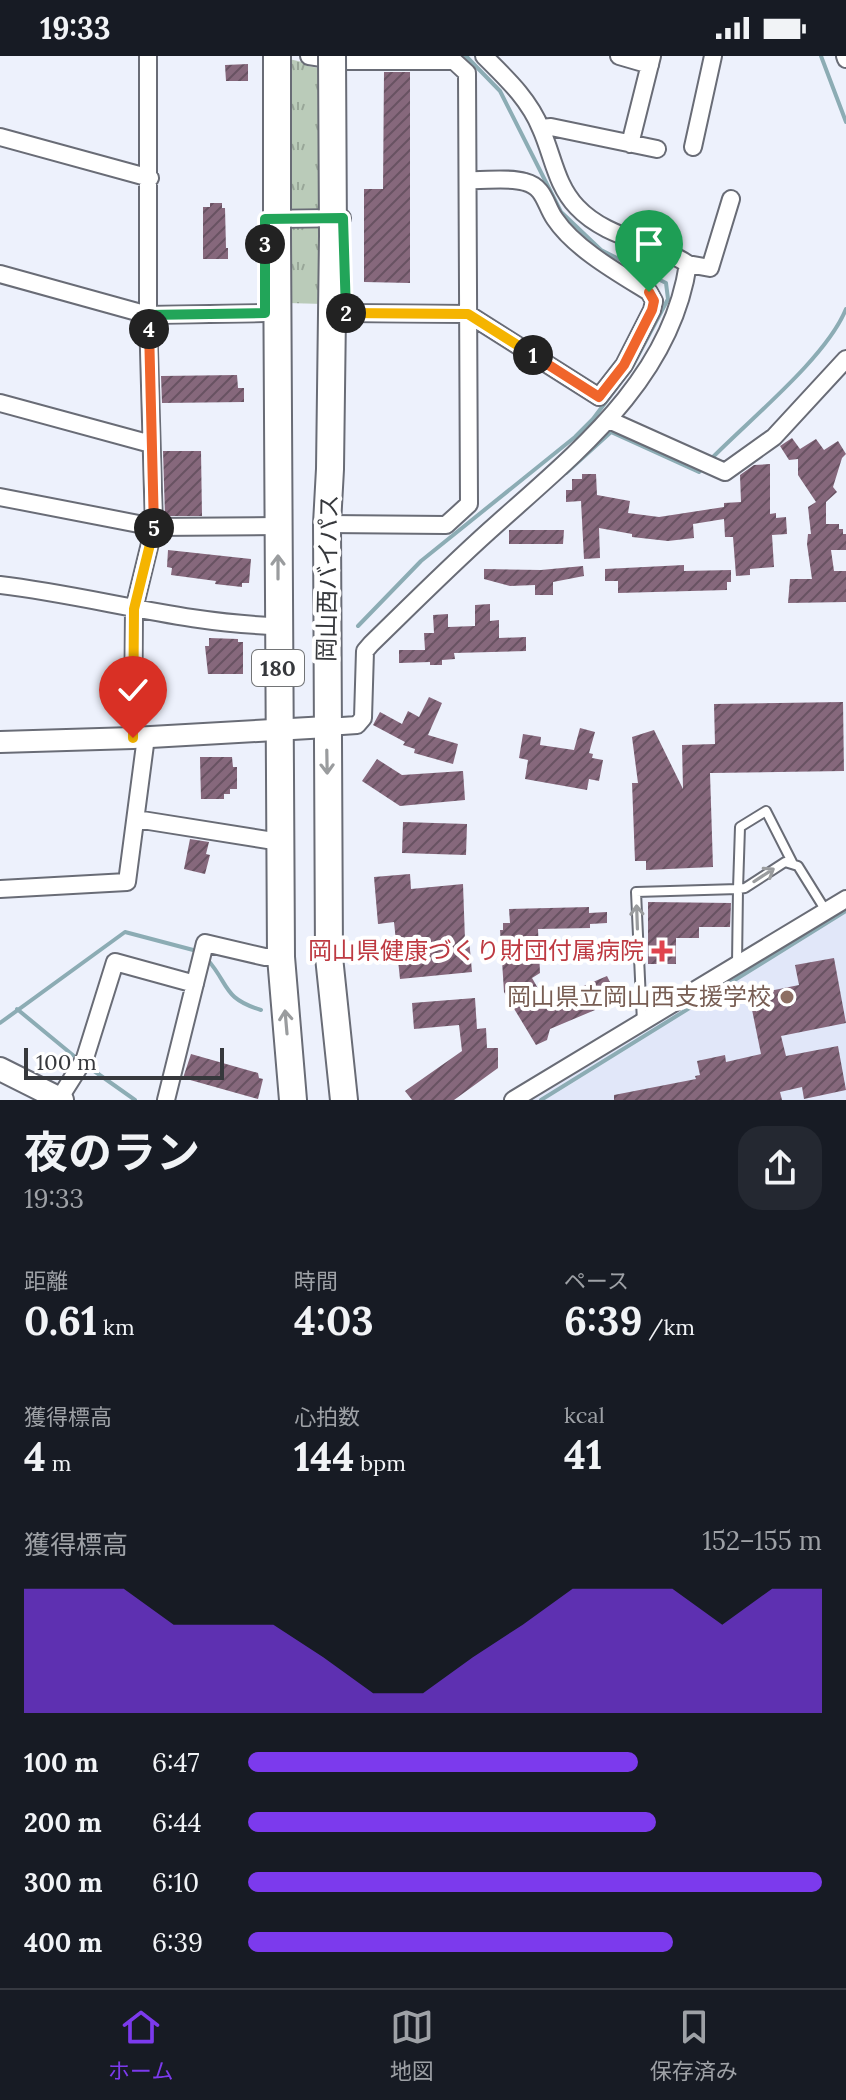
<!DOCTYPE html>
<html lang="ja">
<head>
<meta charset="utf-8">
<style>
  :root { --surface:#171b24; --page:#242831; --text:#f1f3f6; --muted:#9ea1a6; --line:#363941; --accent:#7c3aed }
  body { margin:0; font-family:Lora,"Noto Sans JP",serif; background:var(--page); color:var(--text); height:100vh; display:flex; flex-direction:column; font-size:30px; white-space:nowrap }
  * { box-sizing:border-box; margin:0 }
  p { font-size:26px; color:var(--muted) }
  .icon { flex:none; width:44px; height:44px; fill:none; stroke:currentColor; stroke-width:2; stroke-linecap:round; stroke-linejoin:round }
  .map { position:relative; height:1044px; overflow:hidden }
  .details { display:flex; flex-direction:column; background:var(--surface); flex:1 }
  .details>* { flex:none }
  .scale { position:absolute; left:24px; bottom:20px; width:200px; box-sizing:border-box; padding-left:8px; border:4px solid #36383c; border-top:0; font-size:22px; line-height:28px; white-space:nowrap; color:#36383c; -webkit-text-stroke:6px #fff; paint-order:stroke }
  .pin { position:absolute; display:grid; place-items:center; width:68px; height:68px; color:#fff; margin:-82px -34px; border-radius:50% 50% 50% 0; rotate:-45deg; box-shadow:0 0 8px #0007 }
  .pin .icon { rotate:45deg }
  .km { position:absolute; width:40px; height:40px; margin:-20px; border-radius:50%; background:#222; color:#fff; font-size:22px; line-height:40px; text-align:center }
  .round { display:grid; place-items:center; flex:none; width:84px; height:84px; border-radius:24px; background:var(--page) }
  .headline { display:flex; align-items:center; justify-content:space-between; height:136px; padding:0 24px }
  h1 { font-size:44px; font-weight:700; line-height:60px }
  .figures { display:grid; grid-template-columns:repeat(3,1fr); gap:12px; height:136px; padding:8px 24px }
  .figures div { display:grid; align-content:center }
  .figures b { font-size:40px; font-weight:700 }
  .figures small { font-size:22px; font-weight:400 }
  .figures p { font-size:22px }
  .chart { height:224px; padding:16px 24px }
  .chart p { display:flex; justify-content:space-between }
  .chart svg { width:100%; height:144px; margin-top:8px; fill:var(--accent); opacity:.7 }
  ul { padding:0 24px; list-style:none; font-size:26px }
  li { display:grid; grid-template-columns:128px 96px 1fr; align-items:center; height:60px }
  li i { height:20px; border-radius:10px; background:var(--accent) }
  .status { display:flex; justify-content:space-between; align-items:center; height:56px; padding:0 40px; background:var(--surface); direction:ltr }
  .status svg { height:22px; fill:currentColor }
  .dock { display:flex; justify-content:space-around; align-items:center; height:112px; border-top:2px solid var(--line); background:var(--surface); font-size:22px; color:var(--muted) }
  .dock a { display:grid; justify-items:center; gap:4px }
  .dock .active { color:var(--accent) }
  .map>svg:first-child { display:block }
  .built { fill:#e1e7f9 }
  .grass { fill:url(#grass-tufts) }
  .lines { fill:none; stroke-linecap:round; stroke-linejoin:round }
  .stream { stroke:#8cacb4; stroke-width:4 }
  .building { fill:url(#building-hatch) }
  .service-casing { stroke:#696c76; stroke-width:12 }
  .minor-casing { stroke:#696c76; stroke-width:20 }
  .tertiary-casing { stroke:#696c76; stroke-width:24 }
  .secondary-casing { stroke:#696c76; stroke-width:26 }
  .trunk-casing { stroke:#696c76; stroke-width:30 }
  .service { stroke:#fff; stroke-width:8 }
  .minor { stroke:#fff; stroke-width:16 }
  .tertiary { stroke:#fff; stroke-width:20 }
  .secondary { stroke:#fff; stroke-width:22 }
  .trunk { stroke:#fff; stroke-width:26 }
  .trunk-bridge-casing { stroke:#696c76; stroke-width:30; stroke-linecap:butt }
  .trunk-bridge { stroke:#fff; stroke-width:26 }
  .oneway { stroke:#9a9c9e }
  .split-1-casing { stroke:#fff; stroke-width:16 }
  .split-2-casing { stroke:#fff; stroke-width:16 }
  .split-3-casing { stroke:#fff; stroke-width:16 }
  .split-4-casing { stroke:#fff; stroke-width:16 }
  .split-5-casing { stroke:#fff; stroke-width:16 }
  .split-6-casing { stroke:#fff; stroke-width:16 }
  .split-1 { stroke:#f0652b; stroke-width:10 }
  .split-2 { stroke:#f5b400; stroke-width:10 }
  .split-3 { stroke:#22a559; stroke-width:10 }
  .split-4 { stroke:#22a559; stroke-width:10 }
  .split-5 { stroke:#f0652b; stroke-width:10 }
  .split-6 { stroke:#f5b400; stroke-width:10 }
  .health-dot { fill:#e0444e; stroke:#fff; stroke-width:3 }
  .education-dot { fill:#8d6e63; stroke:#fff; stroke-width:3 }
  .labels { text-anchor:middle; stroke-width:8; stroke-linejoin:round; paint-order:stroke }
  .shield { fill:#fff; stroke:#727476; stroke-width:2 }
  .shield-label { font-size:22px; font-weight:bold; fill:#36383c }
  .street-label { font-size:24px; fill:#36383c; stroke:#fff }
  .health-label { font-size:24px; fill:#be3a42; stroke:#fff; text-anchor:end }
  .education-label { font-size:24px; fill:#785e54; stroke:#fff; text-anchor:end }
</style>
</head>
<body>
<div class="status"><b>19:33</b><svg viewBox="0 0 49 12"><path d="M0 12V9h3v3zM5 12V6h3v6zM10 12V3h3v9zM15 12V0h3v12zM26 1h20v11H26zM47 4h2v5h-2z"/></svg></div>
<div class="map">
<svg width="846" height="1044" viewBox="0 0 846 1044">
  <defs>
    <pattern id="grass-tufts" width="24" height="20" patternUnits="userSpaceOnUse" patternTransform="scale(2)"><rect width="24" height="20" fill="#bacbb9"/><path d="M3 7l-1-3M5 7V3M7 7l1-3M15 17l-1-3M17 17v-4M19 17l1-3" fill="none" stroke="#98a698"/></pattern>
    <pattern id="building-hatch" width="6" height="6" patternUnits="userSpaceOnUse" patternTransform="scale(2)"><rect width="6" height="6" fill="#86687c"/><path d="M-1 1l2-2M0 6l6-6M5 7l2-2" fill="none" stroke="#685262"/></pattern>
  </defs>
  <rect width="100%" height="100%" fill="#edf1fc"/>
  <path class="built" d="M846 847V1044H526Z"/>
  <path class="grass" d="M285 2 306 7 308 10 318 12 320 9 323 155H287Z
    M287 170H323L324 248 287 247Z"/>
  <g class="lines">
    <path class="stream" d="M821 0 846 66
      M711 403C750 363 826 302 846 253
      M563 414 566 417 611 376 699 416 703 412
      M358 570 421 505 575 381 593 363 632 311 668 243 666 227 601 194 561 156 500 35 466 0
      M207 903C230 929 222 942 261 954
      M17 953 80 1005
      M0 967 125 876 197 895
      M87 1010 135 1044
      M541 1044 846 855"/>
  </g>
  <path class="building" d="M248 8V25H226L225 9Z
    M384 16H410V227L364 226V133H383Z
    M210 147H222V152H225L226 192H228V203H203V151H210Z
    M237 319 238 332H244V346L162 347 161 320Z
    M792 382 800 393 816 383 824 394 838 385 846 398 842 402 833 431 837 436 826 446V468H839V473H843V478H846V494H831L834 515H846V546L788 547 790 523H812L807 488 808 478H811L808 451 816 446 798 419V403L789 404 780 390Z
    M163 395H201L202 460H165Z
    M770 408V458L776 457V462L786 461 787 478 772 479 774 511 750 513V519L736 520 733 481H725L724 463 693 468 694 482 668 485 632 481V478L599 472 600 502 584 503 581 445 566 446V434H572V423H582V418H596L597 439 630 445 628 457 659 461 724 451V447L741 446 740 419 754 409Z
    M509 474H564L563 488H509Z
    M168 494 251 503 249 527H242V531L215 528 216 525 171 519 172 512 167 511Z
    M684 509V515L731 514V526H727V534L618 537V525H605V513Z
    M583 510 584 520 553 526V539H535V529L510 530 484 523V513L541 514Z
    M490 548V565L499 564V582L526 581V595L454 597 455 603 442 604V609H430V606L399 607V594H425L424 577H434L433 559 448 558V571L475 570V549Z
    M209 582 238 583V586H243V618H208L205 590H209Z
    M429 641 442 647 428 679 458 688 453 708 414 697 415 693 403 689 405 686 373 669 380 656 402 668 408 655 419 661Z
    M843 646 844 715 710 717 713 811 646 814V805H635L632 727H638L632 681 654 674 683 733 682 689 715 688 714 648Z
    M580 672 595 676 589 697 593 698 592 702 603 704 599 725 589 723 587 734 525 723 528 704 519 702 523 678 541 681 540 689 574 694Z
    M200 701H232L233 711H237V733H230V738H224V743H201Z
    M377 703 402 719 463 715 465 744 400 750 362 725Z
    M403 766 467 768 466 799 402 797Z
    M190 783 209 786 206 798 210 799 205 818 184 813Z
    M410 818 411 833 463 828 465 884 469 883 472 916 400 923 394 866 378 868 374 821Z
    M648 846 731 847 730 871H699V882H676V908H648Z
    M589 851V857L607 856V867L590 868V872L538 873 540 917 532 922 546 946 607 920 613 932 589 942 595 954 550 973 547 984 536 989 504 936 500 874H503V867H510L509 853Z
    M834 902 846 967 781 980 786 1000 838 990 846 1034 804 1043 802 1031 780 1036 782 1044H614V1039L696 1023 695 1020 700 1019 697 1005 725 999 726 1006 761 998 749 939 799 929 795 909Z
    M475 942 477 973 486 972 487 992H498V1012L454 1044H412L405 1035 462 995 459 969 414 973 412 947Z
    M191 998 258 1017 259 1022 263 1023 258 1043 183 1022Z"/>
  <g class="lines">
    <defs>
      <path id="service" d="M737 908 738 833 745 832 785 806 798 810 826 855
        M642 966 636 836 738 833 740 771 766 755 792 806"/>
      <path id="minor" d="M309 0 341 5H454L467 17 469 448 446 469 327 468
        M619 0 650 9
        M845 0 846 3
        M541 72 551 71 657 93
        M0 81 150 122
        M630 88 652 0
        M693 91 713 0
        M269 163 342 162
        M688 208 710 212 731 143
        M0 218 148 259 265 257
        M344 257 468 258 599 341 624 309 652 254 654 245 649 236C620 218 575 193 555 163 545 149 545 131 525 126 509 121 485 125 468 124
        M0 347 151 388
        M609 364 725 416 774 381 846 303
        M0 441 154 471 278 470
        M0 529C93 540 184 568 278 570
        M327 671 357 669 363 662 365 595 371 588C410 550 449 511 489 475 572 400 671 325 688 208 653 185 607 183 577 151 556 129 553 100 541 73 529 43 506 22 484 0
        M133 682 134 553 154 471 148 259V0
        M136 763 280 786
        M0 833 127 826 146 681
        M59 1043 85 1002 115 906 195 928
        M166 1044 205 887 265 901H281
        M513 1044 846 843"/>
      <path id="tertiary" d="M0 686 133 682 327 671"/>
      <path id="secondary" d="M0 1013 62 1044"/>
      <path id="trunk" d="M277 179 281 901 293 1044
        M333 180 330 413 327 468 329 901 344 1044"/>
    </defs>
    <use href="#service" class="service-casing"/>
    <use href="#minor" class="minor-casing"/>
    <use href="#tertiary" class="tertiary-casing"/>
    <use href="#secondary" class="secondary-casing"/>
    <use href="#trunk" class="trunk-casing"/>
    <use href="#service" class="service"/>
    <use href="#minor" class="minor"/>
    <use href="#tertiary" class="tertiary"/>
    <use href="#secondary" class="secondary"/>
    <use href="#trunk" class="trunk"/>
    <defs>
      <path id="trunk-bridge" d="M332 0 333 180
        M277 179V0"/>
    </defs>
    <use href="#trunk-bridge" class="trunk-bridge-casing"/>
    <use href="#trunk-bridge" class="trunk-bridge"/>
  </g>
  <defs><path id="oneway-shaft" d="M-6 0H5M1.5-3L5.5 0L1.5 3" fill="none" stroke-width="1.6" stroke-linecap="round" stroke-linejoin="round" transform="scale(2)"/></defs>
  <g class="oneway">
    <use href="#oneway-shaft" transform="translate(278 511) rotate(-90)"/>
    <use href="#oneway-shaft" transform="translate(327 706) rotate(89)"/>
    <use href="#oneway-shaft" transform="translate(764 819) rotate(-33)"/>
    <use href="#oneway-shaft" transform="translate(637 861) rotate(-92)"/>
    <use href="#oneway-shaft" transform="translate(286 966) rotate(-95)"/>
  </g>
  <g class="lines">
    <defs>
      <path id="split-1" d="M533 299 599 341 624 309 652 254 654 245 649 236"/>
      <path id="split-2" d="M346 257 468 258 533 299"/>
      <path id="split-3" d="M265 188V163L343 162 346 257"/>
      <path id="split-4" d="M149 273 148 259 265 257V188"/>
      <path id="split-5" d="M149 273 154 472"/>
      <path id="split-6" d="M133 682 134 553 154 472"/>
    </defs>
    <use href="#split-1" class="split-1-casing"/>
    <use href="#split-2" class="split-2-casing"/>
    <use href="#split-3" class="split-3-casing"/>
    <use href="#split-4" class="split-4-casing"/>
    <use href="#split-5" class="split-5-casing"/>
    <use href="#split-6" class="split-6-casing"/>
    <use href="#split-1" class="split-1"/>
    <use href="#split-2" class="split-2"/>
    <use href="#split-3" class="split-3"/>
    <use href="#split-4" class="split-4"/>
    <use href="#split-5" class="split-5"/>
    <use href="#split-6" class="split-6"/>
  </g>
  <path class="health-dot" d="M658 883h8v8h8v8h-8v8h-8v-8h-8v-8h8z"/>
  <circle class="education-dot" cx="787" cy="941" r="8"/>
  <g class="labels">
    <rect class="shield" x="252" y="594" width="52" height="36" rx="6"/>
    <g class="shield-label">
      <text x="278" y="620">180</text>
    </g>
    <g class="street-label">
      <text transform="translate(328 522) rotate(-89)" y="8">岡山西バイパス</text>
    </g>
    <g class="health-label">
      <text x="644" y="903">岡山県健康づくり財団付属病院</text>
    </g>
    <g class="education-label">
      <text x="771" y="949">岡山県立岡山西支援学校</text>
    </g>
  </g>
</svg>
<div class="scale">100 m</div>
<div class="pin" style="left:649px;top:236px;background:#1e9e55"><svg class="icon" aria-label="arrive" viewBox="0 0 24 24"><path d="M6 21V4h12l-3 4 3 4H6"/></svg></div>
<div class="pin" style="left:133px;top:682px;background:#d93025"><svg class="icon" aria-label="check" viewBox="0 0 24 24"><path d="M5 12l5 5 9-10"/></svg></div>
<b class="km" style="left:533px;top:299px">1</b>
<b class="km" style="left:346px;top:257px">2</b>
<b class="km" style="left:265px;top:188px">3</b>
<b class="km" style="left:149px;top:273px">4</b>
<b class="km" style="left:154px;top:472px">5</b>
</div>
<section class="details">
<div class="headline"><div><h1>夜のラン</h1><p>19:33</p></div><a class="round"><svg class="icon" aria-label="share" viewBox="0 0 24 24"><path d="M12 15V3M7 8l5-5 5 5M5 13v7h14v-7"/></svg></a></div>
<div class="figures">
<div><p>距離</p><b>0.61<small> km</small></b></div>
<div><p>時間</p><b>4:03</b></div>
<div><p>ペース</p><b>6:39<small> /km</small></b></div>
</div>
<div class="figures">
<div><p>獲得標高</p><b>4<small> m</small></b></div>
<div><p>心拍数</p><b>144<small> bpm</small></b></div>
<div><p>kcal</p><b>41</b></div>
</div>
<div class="chart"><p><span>獲得標高</span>152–155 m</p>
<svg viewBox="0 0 160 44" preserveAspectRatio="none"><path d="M0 44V6L10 6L20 6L30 17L40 17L50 17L60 27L70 38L80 38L90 27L100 17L110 6L120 6L130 6L140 17L150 6L160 6V44z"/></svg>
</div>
<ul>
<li><b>100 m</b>6:47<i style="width:68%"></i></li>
<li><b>200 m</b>6:44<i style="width:71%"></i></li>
<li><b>300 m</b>6:10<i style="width:100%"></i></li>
<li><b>400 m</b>6:39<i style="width:74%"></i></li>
</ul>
</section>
<nav class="dock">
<a class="active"><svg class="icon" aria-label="home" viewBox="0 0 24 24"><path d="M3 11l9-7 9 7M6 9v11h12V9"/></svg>ホーム</a>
<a><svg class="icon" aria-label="map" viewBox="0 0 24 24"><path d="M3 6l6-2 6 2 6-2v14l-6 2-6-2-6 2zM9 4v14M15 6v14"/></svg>地図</a>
<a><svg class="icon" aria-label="saved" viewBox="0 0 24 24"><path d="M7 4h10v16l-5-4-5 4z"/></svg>保存済み</a>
</nav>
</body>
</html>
